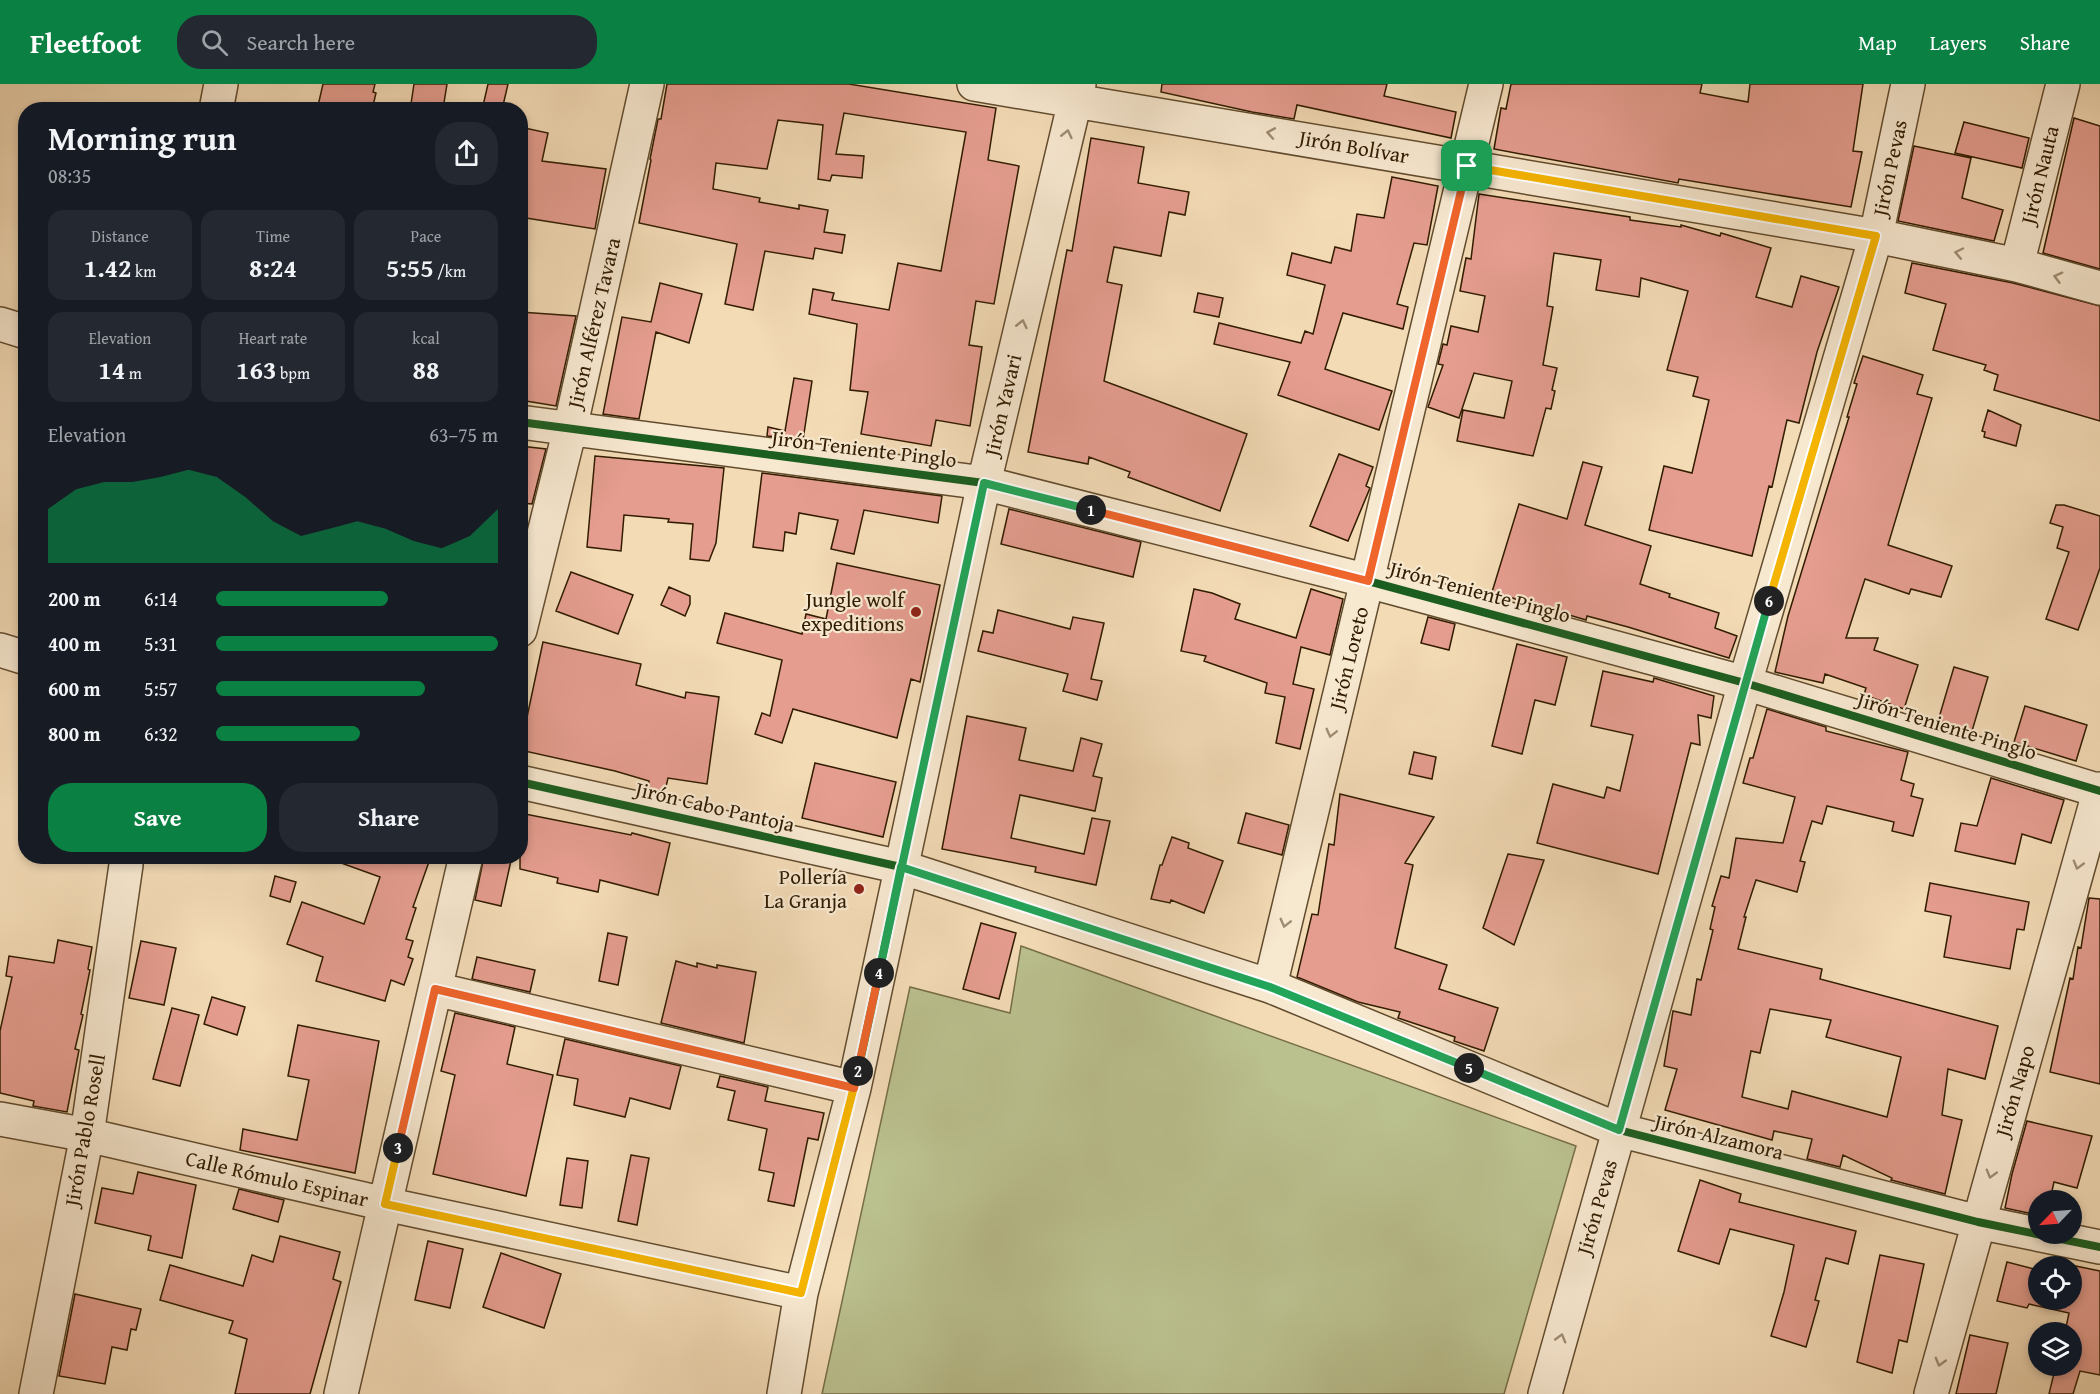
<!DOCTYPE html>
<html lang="en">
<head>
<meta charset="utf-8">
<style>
  :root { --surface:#171b24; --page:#242831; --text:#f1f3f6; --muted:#9ea1a6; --accent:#0b8043 }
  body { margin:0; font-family:"Gentium Book Plus",serif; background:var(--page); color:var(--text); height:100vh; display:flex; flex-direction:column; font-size:22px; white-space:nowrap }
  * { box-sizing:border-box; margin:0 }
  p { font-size:20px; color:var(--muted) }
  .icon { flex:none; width:33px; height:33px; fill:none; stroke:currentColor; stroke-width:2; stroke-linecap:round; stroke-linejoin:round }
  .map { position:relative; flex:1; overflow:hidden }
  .sheet { position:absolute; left:18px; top:18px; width:510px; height:762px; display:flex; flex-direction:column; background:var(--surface); border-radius:24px; box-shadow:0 3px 9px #0003 }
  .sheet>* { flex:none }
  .needle { width:39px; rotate:245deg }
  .fabs { position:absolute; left:2028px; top:1106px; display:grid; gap:12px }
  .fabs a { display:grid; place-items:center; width:54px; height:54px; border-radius:50%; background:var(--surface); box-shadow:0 3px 9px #0003; font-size:30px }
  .pin { position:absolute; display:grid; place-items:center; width:51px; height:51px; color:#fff; margin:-26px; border-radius:12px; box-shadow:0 3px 9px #0006 }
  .km { position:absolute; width:30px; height:30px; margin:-15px; border-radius:50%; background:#222; color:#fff; font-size:16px; line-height:30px; text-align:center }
  .round { display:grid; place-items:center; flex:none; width:63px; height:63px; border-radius:24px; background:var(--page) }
  .head { display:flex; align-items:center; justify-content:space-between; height:102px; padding:0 30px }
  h1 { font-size:33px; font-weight:800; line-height:45px }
  .figures { display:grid; grid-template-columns:repeat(3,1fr); gap:9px; height:102px; padding:6px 30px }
  .figures div { display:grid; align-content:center; border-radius:15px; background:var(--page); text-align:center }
  .figures b { font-size:26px; font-weight:800 }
  .figures small { font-size:16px; font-weight:400 }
  .figures p { font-size:16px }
  .chart { height:168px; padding:12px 30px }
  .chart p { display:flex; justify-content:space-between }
  .chart svg { width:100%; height:108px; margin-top:6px; fill:var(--accent); opacity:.7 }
  .button { display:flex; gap:12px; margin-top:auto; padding:12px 30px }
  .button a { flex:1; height:69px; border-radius:24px; background:var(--accent); color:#fff; font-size:24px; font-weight:800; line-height:69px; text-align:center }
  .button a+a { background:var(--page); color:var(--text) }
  ul { padding:0 30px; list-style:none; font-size:20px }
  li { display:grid; grid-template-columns:96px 72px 1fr; align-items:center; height:45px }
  li i { height:15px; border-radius:8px; background:var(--accent) }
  header { display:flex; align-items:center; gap:36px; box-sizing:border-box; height:84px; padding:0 30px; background:var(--accent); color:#fff }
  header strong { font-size:28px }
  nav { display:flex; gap:33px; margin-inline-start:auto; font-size:21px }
  .search { width:420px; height:54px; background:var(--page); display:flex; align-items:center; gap:15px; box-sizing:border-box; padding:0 21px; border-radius:24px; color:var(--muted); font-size:22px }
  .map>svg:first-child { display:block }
  .green { fill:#bac08e; stroke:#766e47; stroke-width:1.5 }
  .building { fill:#e59d8f; stroke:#311c00; stroke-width:1.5; fill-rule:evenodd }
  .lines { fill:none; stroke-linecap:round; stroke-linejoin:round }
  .minor-casing { stroke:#624c2e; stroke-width:36 }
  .minor { stroke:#f7e8d0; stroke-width:33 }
  .cycleway-casing { stroke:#f7e8d0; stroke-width:11 }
  .cycleway { stroke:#1b5e20; stroke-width:8 }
  .oneway { stroke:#9e8c72 }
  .split-1-casing { stroke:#fff; stroke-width:12 }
  .split-2-casing { stroke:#fff; stroke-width:12 }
  .split-3-casing { stroke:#fff; stroke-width:12 }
  .split-4-casing { stroke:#fff; stroke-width:12 }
  .split-5-casing { stroke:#fff; stroke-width:12 }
  .split-6-casing { stroke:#fff; stroke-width:12 }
  .split-7-casing { stroke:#fff; stroke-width:12 }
  .split-1 { stroke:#f0652b; stroke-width:8 }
  .split-2 { stroke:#22a559; stroke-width:8 }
  .split-3 { stroke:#f5b400; stroke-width:8 }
  .split-4 { stroke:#f0652b; stroke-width:8 }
  .split-5 { stroke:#22a559; stroke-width:8 }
  .split-6 { stroke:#22a559; stroke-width:8 }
  .split-7 { stroke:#f5b400; stroke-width:8 }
  .poi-dot { fill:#8f2418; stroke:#f7e8d0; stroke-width:2 }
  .labels { text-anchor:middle; stroke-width:4.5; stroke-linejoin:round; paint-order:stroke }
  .street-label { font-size:21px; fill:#311c00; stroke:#f7e8d0 }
  .poi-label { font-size:21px; fill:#311c00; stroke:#f7e8d0; text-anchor:end }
</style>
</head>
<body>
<header>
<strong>Fleetfoot</strong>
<div class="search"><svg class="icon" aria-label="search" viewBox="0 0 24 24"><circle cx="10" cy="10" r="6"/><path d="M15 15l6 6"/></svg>Search here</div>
<nav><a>Map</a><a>Layers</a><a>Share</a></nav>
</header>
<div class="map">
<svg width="2100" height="1310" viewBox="0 0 2100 1310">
  <rect width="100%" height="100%" fill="#f3dbb6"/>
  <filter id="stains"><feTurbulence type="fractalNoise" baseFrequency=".00333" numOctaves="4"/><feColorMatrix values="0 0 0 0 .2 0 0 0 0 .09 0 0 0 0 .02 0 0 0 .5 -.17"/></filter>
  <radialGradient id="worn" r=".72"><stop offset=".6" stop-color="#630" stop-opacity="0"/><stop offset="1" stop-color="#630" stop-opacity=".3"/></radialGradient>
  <path class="green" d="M1021 862 1576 1062 1504 1310H822L910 903 1010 929Z"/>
  <path class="building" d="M323 0H375L373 8 376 9 372 26H317Z
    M414 0H447L443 25 411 20Z
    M488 0H508L502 26H482Z
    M667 0H849L996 24 988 76 1019 82 994 220 976 217 969 261 982 263 970 342 936 336 931 362 861 350 868 308 850 306 857 240 809 230 813 205 834 209 832 216 889 226 898 179 941 187 966 48 844 29 836 70 864 72 862 94 832 91 830 97 818 95 823 41 778 36 767 85 716 79 713 105 760 114 759 118 799 125V121L828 126 824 148 845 151 842 169 815 164 813 175 765 167 753 226 725 220 737 160 639 139 651 76 650 75 658 35H661Z
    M1162 0H1387L1384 12 1456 28 1451 54 1297 21 1294 35 1252 28 1161 8Z
    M1511 0H1702L1700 9 1748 18 1750 0H1863L1853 67 1862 68 1851 123 1679 95 1678 99 1494 65 1501 24 1506 25Z
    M2074 34 2100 42V185L2043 169Z
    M1964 38 2029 54 2022 84 1955 69Z
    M520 43 548 49 542 77 606 85 595 145 520 133Z
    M1091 54 1144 63 1138 99 1189 108 1185 131 1169 128 1161 172 1114 163 1107 198 1122 201 1104 297 1247 350 1220 427 1128 393 1130 388 1089 373 1088 380 1028 368 1067 166 1072 167Z
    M1914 62 1971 74 1962 114 2003 126 1994 157 1898 137Z
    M1392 93 1438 102 1427 161 1414 159 1397 220 1408 223 1403 245 1343 229 1325 285 1392 307 1379 346 1278 311 1290 278 1214 260 1219 239 1301 259 1305 247 1313 250 1325 201 1287 191 1292 169 1331 179 1335 163 1351 167 1357 130 1384 134Z
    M1479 110 1630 133V136L1681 143V141L1720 152 1721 149 1771 164 1756 213 1792 223 1801 192 1839 203 1817 268 1799 339 1787 336 1772 403 1769 402 1752 472 1649 446 1664 382 1692 389 1709 316 1693 312 1698 293 1667 286 1688 207 1641 194 1639 213 1596 206 1601 176 1554 169 1547 222 1553 223 1543 281 1557 284 1552 306 1555 307 1551 325 1546 324 1533 372 1457 357 1463 326 1504 334 1512 297 1474 289 1459 334 1428 323 1443 281 1438 280 1443 260 1447 261 1451 242 1478 248 1485 212 1460 207 1466 174 1471 175Z
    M1912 179 2013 199 2100 222V337L1994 306 1998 291 1984 286 1986 281 1933 266 1946 220 1905 209Z
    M660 199 702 210 689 259 656 248 639 335 603 330 622 233 651 238Z
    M1198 209 1223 214 1219 233 1194 228Z
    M520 228 576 232 556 322 520 316Z
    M1863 272 1923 291 1917 310 1932 314 1888 461 1952 482 1941 513 1911 505 1909 510 1865 495 1846 554H1878L1874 566 1918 581 1904 625 1864 611 1866 604 1825 590 1823 599 1775 588 1788 532 1849 333H1847L1857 300 1854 299Z
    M794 294 812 297 803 356 767 352 768 343 785 347Z
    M1988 326 2021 341 2016 362 1984 353 1985 348 1982 347Z
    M520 362 546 365 532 420 520 419Z
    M1339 370 1373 383 1366 402 1370 404 1348 457 1310 442Z
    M595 372 724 384 716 459 709 477 690 475 693 440 668 438 669 435 624 431 621 467 587 463Z
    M1583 378 1602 383 1585 441 1651 462 1640 500 1670 510 1669 513 1719 529 1715 544 1737 552 1729 574 1628 543 1587 532 1586 536 1492 508 1519 420 1567 435Z
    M762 389 942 412 938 439 864 426 854 470 831 465 838 436 799 429 796 450 785 448 783 467 753 463Z
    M2056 421H2064L2100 432V484L2078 546 2046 535 2069 468 2057 464 2063 443 2050 439Z
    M1009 425 1141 458 1133 493 1001 460Z
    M837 479 940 501 920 598 911 595 897 654 793 625 782 659 755 650 762 629 770 632 782 576 717 559 725 529 802 550 806 530 826 535Z
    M571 488 633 511 618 550 556 527Z
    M669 503 690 512V520L685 532 661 521Z
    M1194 505 1212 509 1240 520 1235 535 1296 554 1311 505 1343 515 1330 571 1301 563 1293 600 1314 605 1300 665 1276 659 1285 613 1265 609 1267 599 1204 577 1206 572 1181 567Z
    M998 526 1070 545 1073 533 1104 539 1091 595 1102 597 1097 616 1063 607 1068 590 978 567 983 547 993 549Z
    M1428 533 1455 540 1449 566 1421 559Z
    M543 558 641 580 636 601 685 614 686 608 719 613 707 700 668 694 664 711 647 707 649 697 615 687 520 666Z
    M1517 560 1567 573 1555 621 1535 616 1522 670 1492 662Z
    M1954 583 1988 593 1972 647 1938 637Z
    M1603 587 1653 598 1654 594 1714 612 1711 634 1698 631 1700 661 1691 659 1658 790 1537 759 1553 700 1604 714 1607 703 1620 707 1633 651 1591 642Z
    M2025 622 2087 641 2076 677 2014 658Z
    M1767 625 1826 643V647L1908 668 1901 696 1914 700 1911 712 1923 715 1913 752 1892 747 1894 738 1827 722 1822 740 1812 737 1800 777 1805 778 1797 808 1756 796 1744 833H1746L1738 865 1822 885 1820 895 1998 942 1985 995 1948 985 1942 1031 1962 1036 1945 1110 1891 1096 1892 1094 1843 1071 1840 1083 1807 1075 1812 1055 1774 1047 1772 1056 1665 1026 1677 985 1664 982 1673 927 1691 931 1697 895 1701 896 1713 846 1710 845 1715 823 1712 822 1721 792 1729 794 1736 754 1783 759 1795 713 1743 699 1750 674H1753ZM1770 925 1831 936 1826 953 1901 973 1887 1033 1792 1007 1788 1025 1742 1013 1751 967 1760 969Z
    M967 632 1026 644 1019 676 1073 687 1081 654 1102 660 1093 692 1102 694 1095 727 1020 711 1011 754 1084 770 1092 734 1110 737 1096 801 1035 788 1036 783 942 765Z
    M1414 668 1436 673 1432 695 1409 690Z
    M815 679 896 698 883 753 802 734Z
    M1991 694 2064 716 2051 759 2022 750 2015 780 1955 767 1961 739 1977 742Z
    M1340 710 1434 733 1405 779 1413 781 1395 864 1447 881 1439 905 1498 924 1484 967 1454 957 1455 953 1398 934 1400 928 1358 918 1297 893 1312 830 1318 831 1329 760 1334 761Z
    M520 729 631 751 632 749 670 759 658 811 600 796 598 808 557 799 558 794 520 785Z
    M1246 729 1289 741 1282 771 1238 759Z
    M1172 753 1189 759 1188 764 1223 777 1204 829 1171 816 1170 819 1151 815 1160 781H1162Z
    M1508 770 1544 776 1514 861 1483 844Z
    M330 772H431L413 823 416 824 406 855 413 857 408 873 413 875 404 901 391 896 385 917 316 897 323 873 287 860 302 818 364 840 380 793 330 775Z
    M484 772H512L501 822 475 816Z
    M275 792 296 798 290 818 270 812Z
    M1930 799 2029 818 2024 846 2017 845 2010 885 1944 873 1951 832 1925 827Z
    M2089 814 2100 815V1000L2050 988 2070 894 2073 895 2078 863 2081 864Z
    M981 839 1016 849 999 915 963 905Z
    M608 849 627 853 618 901 599 897Z
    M58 856 92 863 88 885 90 886 81 930 83 931 75 965 79 966 67 1028 33 1022 34 1017 0 1009V947L12 893 6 892 9 872 54 879Z
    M141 857 176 864 164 921 129 914Z
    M477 873 535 886 530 908 472 895Z
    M676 877 697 883V879L717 884V881L756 888 744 959 661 939Z
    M212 913 245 923 237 951 204 940Z
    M172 924 199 931 180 1002 153 995Z
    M455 929 515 943 507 980 553 991 526 1112 433 1090 455 991 441 987Z
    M298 941 379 957 355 1089 240 1066 243 1045 297 1056 309 996 288 992Z
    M565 955 681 982 670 1025 630 1014 625 1033 574 1021 578 995 557 991Z
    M720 992 768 1003 765 1017 824 1029 818 1056 808 1054 794 1122 768 1117 774 1089 759 1086 767 1045 728 1036 735 1007 717 1003Z
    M2027 1037 2092 1052 2077 1104 2054 1098 2050 1116H2038V1131L2005 1124 2012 1090Z
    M631 1071 649 1074 637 1141 618 1137Z
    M567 1074 588 1077 582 1124 560 1121Z
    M138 1088 196 1101 182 1174 148 1166 151 1152 95 1139 102 1104 133 1110Z
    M1700 1096 1741 1110 1739 1118 1856 1147 1848 1180 1826 1174 1815 1216 1819 1217 1806 1263 1771 1252 1784 1208 1794 1161 1730 1145 1719 1180 1678 1167Z
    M239 1105 284 1116 278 1138 233 1125Z
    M280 1152 340 1168 333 1195 341 1198 310 1310H235L247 1255 229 1249 233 1237 160 1216 170 1181 243 1202 252 1171 273 1178Z
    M428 1157 463 1165 450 1224 415 1216Z
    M501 1169 561 1190 544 1244 483 1223Z
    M1880 1171 1924 1180 1907 1258 1899 1256 1892 1289 1857 1278Z
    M2007 1178 2038 1186V1215H2072V1182H2055L2056 1178 2100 1187V1291L2080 1287 2073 1310H2049L2056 1281H2072V1248H2065L2069 1229 2029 1220 2027 1224 1997 1217Z
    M75 1210 141 1225 136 1246 131 1245 127 1266 112 1263 105 1300 59 1292Z
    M1970 1251 2008 1259 1996 1310H1956Z"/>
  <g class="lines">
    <defs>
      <path id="minor" d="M974 0 1876 152 2017 181 2100 204
        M216 26 221 0
        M2017 181 2063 0
        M0 240 26 248
        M520 338 984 399 1368 497 1745 599 2100 707
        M520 546 570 345 647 0
        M0 566 26 574
        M520 698 901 783 1270 902 1619 1046 1978 1138 2100 1163
        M1270 902 1486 0
        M435 905 854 1004
        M0 1035 87 1051 385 1120 801 1209
        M36 1310 87 1051 126 781
        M341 1310 466 772
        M784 1310 801 1209 854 1004 984 399 1079 0
        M1545 1310 1745 599 1876 152 1908 0
        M1931 1310 2100 705"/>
    </defs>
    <use href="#minor" class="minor-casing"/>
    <use href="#minor" class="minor"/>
    <defs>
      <path id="cycleway" d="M520 338 984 399 1368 497 1745 599 2100 707
        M520 698 901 783 1270 902 1619 1046 1978 1138 2100 1163"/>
    </defs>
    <use href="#cycleway" class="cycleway-casing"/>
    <use href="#cycleway" class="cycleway"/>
  </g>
  <defs><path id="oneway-chevron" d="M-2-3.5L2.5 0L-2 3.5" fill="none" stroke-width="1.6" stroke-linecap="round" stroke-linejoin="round" transform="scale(1.5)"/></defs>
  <g class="oneway">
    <use href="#oneway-chevron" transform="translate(1271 49) rotate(-170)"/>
    <use href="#oneway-chevron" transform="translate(1067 50) rotate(-77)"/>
    <use href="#oneway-chevron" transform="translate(1959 169) rotate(-168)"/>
    <use href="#oneway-chevron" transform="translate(2058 193) rotate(-165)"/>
    <use href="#oneway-chevron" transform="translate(1022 240) rotate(-77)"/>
    <use href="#oneway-chevron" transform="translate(1331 649) rotate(104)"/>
    <use href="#oneway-chevron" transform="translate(2078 781) rotate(106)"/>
    <use href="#oneway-chevron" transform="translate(1285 839) rotate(104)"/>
    <use href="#oneway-chevron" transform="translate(1991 1090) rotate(106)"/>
    <use href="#oneway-chevron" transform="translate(1561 1254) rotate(-74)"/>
    <use href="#oneway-chevron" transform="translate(1940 1278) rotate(105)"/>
  </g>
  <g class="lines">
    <defs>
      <path id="split-1" d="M1091 426 1368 497 1467 82"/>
      <path id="split-2" d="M858 987 984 399 1091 426"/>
      <path id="split-3" d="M398 1064 385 1120 801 1209 858 987"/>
      <path id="split-4" d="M398 1064 435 905 854 1004 879 889"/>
      <path id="split-5" d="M879 889 901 783 1270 903 1469 984"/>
      <path id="split-6" d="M1469 984 1619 1046 1769 517"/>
      <path id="split-7" d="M1467 82 1876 152 1769 517"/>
    </defs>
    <use href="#split-1" class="split-1-casing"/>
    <use href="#split-2" class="split-2-casing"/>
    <use href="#split-3" class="split-3-casing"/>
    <use href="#split-4" class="split-4-casing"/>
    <use href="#split-5" class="split-5-casing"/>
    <use href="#split-6" class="split-6-casing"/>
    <use href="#split-7" class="split-7-casing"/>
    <use href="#split-1" class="split-1"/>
    <use href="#split-2" class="split-2"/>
    <use href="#split-3" class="split-3"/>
    <use href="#split-4" class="split-4"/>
    <use href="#split-5" class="split-5"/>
    <use href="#split-6" class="split-6"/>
    <use href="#split-7" class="split-7"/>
  </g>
  <g class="poi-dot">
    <circle cx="916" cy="528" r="6"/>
    <circle cx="859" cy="805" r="6"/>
  </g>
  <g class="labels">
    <g class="street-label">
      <text transform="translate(1354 63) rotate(10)" y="7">Jirón Bolívar</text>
      <text transform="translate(1890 84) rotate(-78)" y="7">Jirón Pevas</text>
      <text transform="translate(2040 91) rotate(-76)" y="7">Jirón Nauta</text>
      <text transform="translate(594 239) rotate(-77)" y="7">Jirón Alférez Tavara</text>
      <text transform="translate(1003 321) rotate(-77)" y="7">Jirón Yavari</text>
      <text transform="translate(864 365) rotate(7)" y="7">Jirón Teniente Pinglo</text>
      <text transform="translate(1480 508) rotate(15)" y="7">Jirón Teniente Pinglo</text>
      <text transform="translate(1349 574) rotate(-76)" y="7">Jirón Loreto</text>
      <text transform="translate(1947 642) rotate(17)" y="7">Jirón Teniente Pinglo</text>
      <text transform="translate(715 723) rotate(13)" y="7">Jirón Cabo Pantoja</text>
      <text transform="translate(2015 1007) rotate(-74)" y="7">Jirón Napo</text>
      <text transform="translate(85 1046) rotate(-80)" y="7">Jirón Pablo Rosell</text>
      <text transform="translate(1719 1053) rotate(14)" y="7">Jirón Alzamora</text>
      <text transform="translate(277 1095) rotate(13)" y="7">Calle Rómulo Espinar</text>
      <text transform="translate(1597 1123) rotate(-74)" y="7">Jirón Pevas</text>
    </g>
    <g class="poi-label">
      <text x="904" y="523">Jungle wolf<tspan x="904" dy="24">expeditions</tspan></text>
      <text x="847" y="800">Pollería<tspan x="847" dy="24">La Granja</tspan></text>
    </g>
  </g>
  <rect width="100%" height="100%" filter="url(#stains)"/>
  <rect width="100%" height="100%" fill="url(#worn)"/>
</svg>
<div class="fabs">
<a><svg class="needle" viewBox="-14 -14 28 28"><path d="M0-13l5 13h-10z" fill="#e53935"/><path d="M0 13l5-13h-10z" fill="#9ea1a6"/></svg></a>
<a><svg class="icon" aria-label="locate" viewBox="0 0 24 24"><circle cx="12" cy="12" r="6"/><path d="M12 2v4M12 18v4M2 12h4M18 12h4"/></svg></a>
<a><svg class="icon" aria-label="layers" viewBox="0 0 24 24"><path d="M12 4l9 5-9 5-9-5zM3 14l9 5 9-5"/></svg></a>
</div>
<div class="pin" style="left:1467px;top:82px;background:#1e9e55"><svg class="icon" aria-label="arrive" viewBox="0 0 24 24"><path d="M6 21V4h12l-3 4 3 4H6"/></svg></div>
<b class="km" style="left:1091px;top:426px">1</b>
<b class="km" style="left:858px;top:987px">2</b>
<b class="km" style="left:398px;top:1064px">3</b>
<b class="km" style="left:879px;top:889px">4</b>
<b class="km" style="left:1469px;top:984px">5</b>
<b class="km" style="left:1769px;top:517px">6</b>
<section class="sheet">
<div class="head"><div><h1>Morning run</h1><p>08:35</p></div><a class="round"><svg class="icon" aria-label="share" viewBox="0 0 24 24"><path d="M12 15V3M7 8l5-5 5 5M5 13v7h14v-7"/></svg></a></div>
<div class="figures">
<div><p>Distance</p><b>1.42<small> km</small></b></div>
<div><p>Time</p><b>8:24</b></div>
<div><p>Pace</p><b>5:55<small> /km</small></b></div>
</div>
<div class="figures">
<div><p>Elevation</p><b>14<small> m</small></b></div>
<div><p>Heart rate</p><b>163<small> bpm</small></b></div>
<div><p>kcal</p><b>88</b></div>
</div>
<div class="chart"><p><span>Elevation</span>63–75 m</p>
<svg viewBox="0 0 160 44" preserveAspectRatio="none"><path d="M0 44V22L10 14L20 11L30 11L40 9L50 6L60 9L70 17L80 27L90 33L100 30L110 27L120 30L130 35L140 38L150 33L160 22V44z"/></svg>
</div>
<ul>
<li><b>200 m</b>6:14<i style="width:61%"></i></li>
<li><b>400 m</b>5:31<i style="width:100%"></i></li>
<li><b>600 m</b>5:57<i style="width:74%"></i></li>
<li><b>800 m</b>6:32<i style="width:51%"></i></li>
</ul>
<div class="button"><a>Save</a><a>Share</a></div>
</section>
</div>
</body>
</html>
